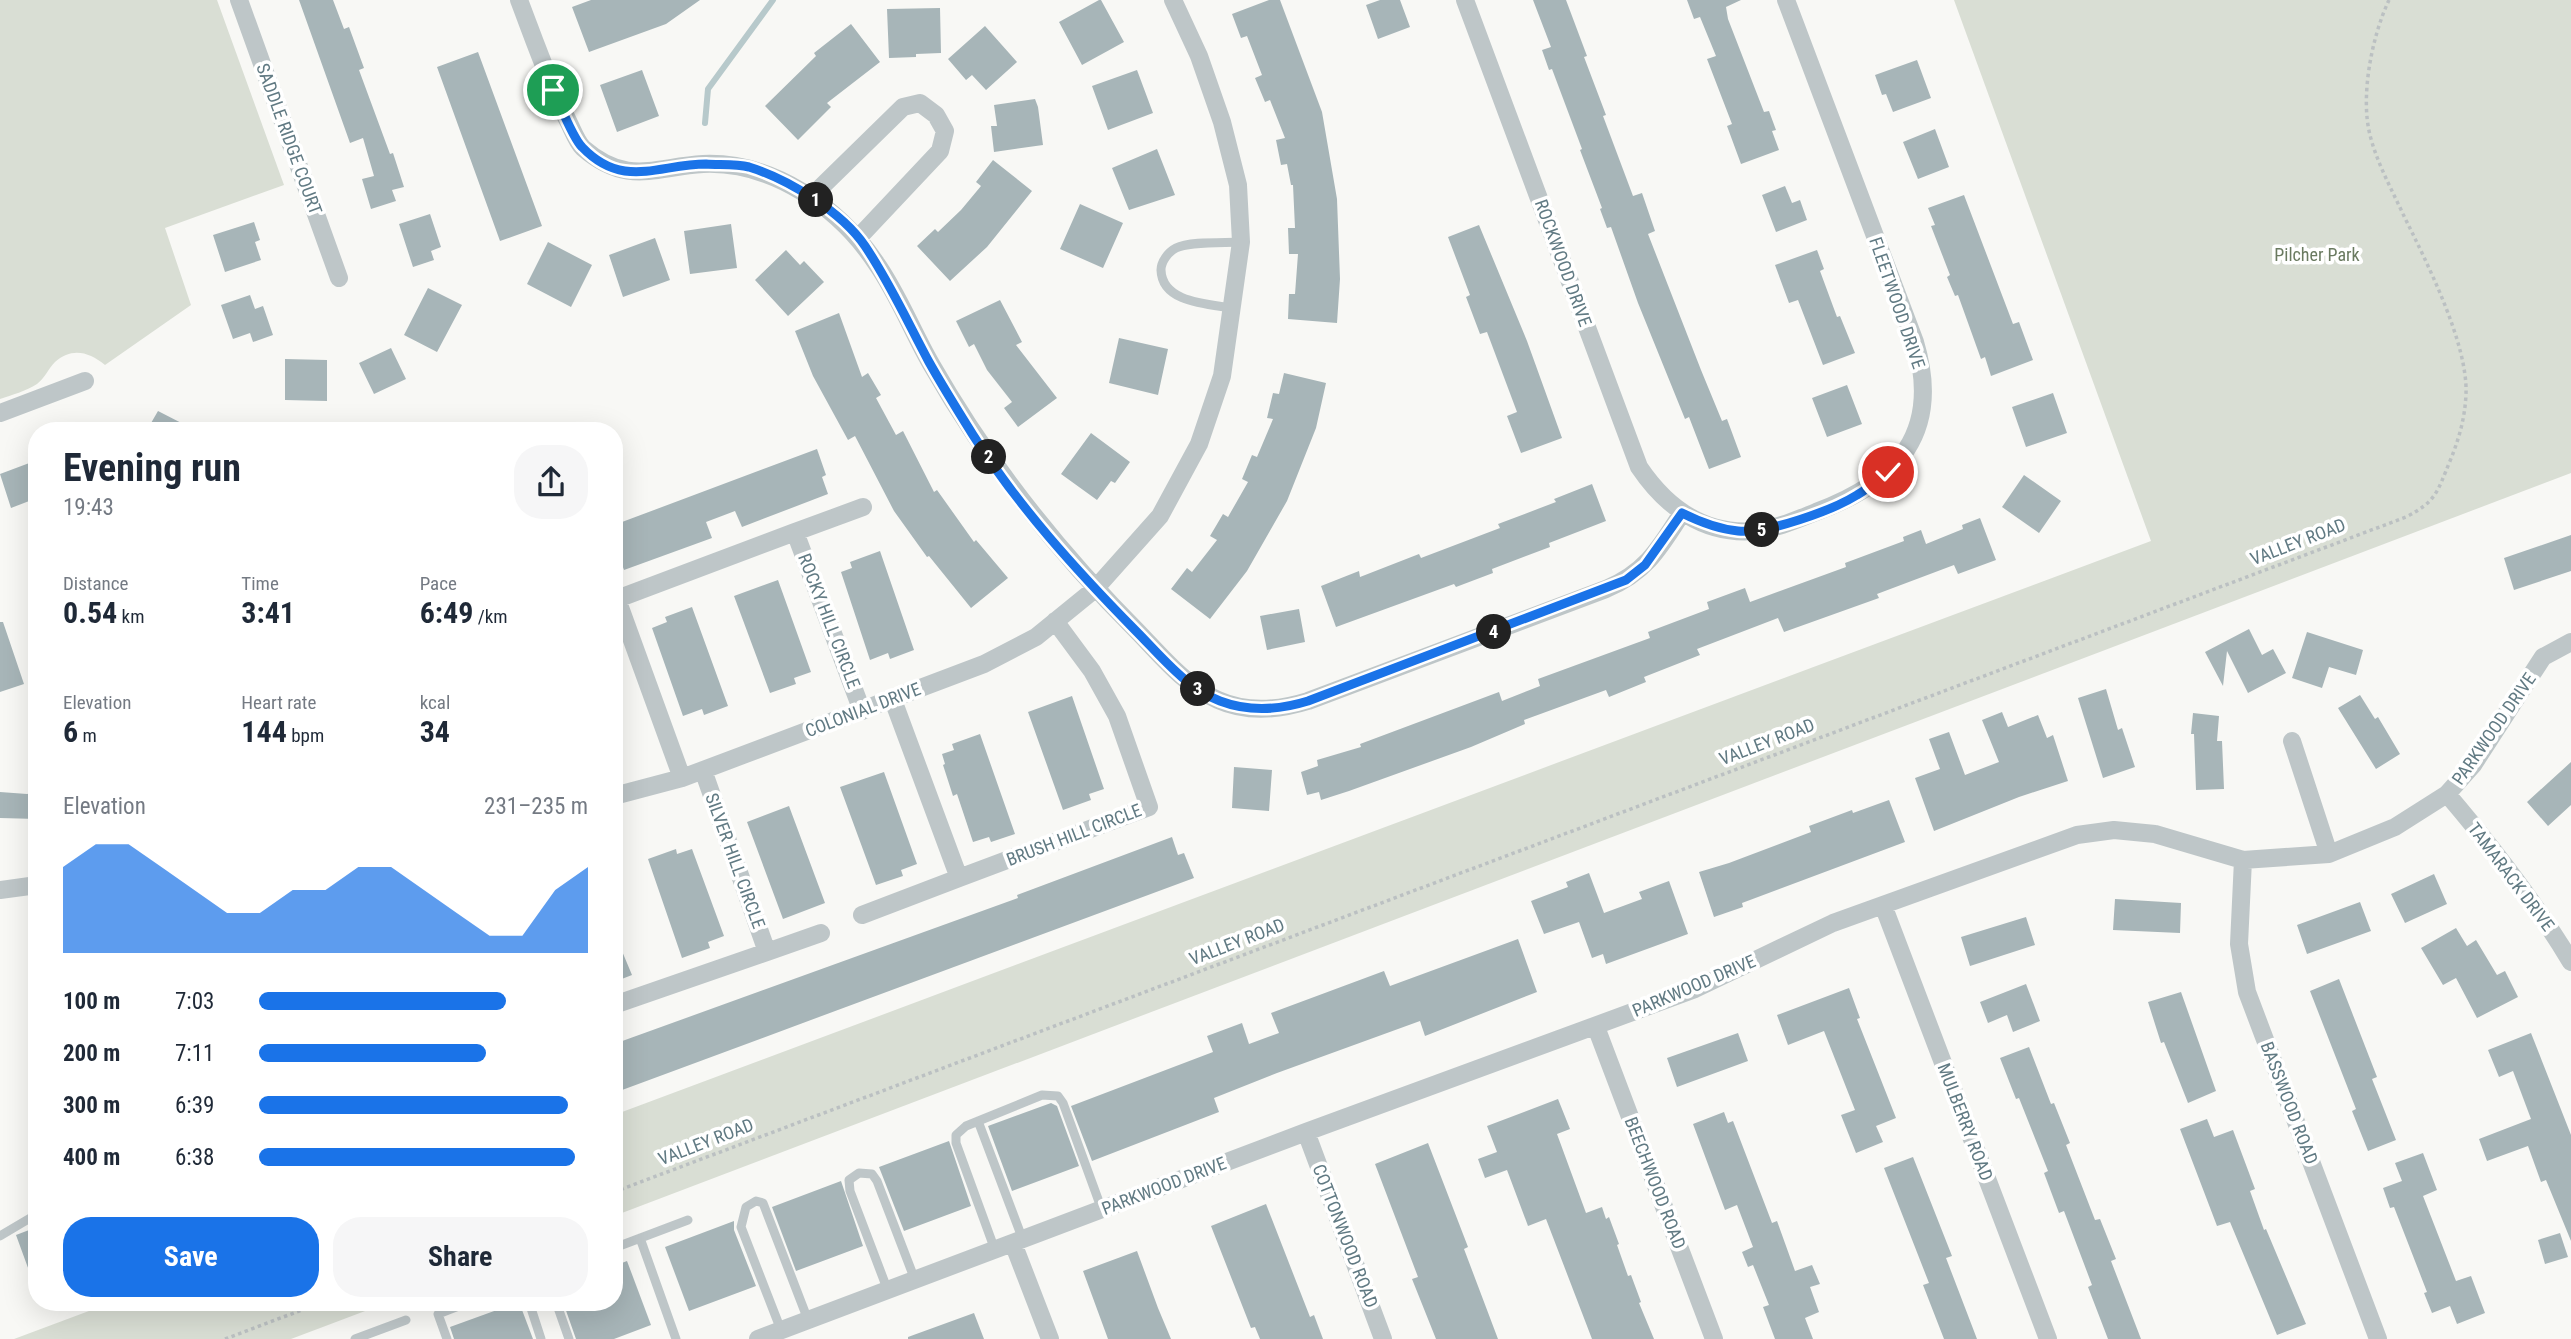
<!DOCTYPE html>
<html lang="en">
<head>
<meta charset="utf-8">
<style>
  :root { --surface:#fff; --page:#f6f6f7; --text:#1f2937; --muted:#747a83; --accent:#1a73e8 }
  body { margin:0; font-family:"Roboto Condensed",sans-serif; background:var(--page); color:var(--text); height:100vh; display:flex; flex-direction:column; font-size:26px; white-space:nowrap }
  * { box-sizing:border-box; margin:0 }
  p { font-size:23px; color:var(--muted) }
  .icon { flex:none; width:38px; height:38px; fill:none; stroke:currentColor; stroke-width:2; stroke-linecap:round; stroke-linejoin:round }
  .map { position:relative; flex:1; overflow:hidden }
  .details { position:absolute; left:28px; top:422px; width:595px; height:889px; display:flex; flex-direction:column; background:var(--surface); border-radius:28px; box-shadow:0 7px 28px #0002 }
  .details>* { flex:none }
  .pin { position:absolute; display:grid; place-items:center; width:60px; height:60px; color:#fff; margin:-30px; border:4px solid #fff; border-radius:50%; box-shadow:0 2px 7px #0007 }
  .km { position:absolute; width:35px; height:35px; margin:-18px; border-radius:50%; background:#222; color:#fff; font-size:19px; line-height:35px; text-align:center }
  .round { display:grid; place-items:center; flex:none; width:74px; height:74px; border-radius:28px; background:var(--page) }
  .overview { display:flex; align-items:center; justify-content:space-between; height:119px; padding:0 35px }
  h1 { font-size:38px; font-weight:700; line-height:52px }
  .stats { display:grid; grid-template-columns:repeat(3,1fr); gap:10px; height:119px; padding:7px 35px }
  .stats div { display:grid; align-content:center }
  .stats b { font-size:30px; font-weight:700 }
  .stats small { font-size:19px; font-weight:400 }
  .stats p { font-size:19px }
  .chart { height:196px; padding:14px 35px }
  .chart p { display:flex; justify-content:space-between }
  .chart svg { width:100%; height:126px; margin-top:7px; fill:var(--accent); opacity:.7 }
  .action { display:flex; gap:14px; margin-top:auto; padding:14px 35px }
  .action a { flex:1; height:80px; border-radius:28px; background:var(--accent); color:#fff; font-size:28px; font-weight:700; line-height:80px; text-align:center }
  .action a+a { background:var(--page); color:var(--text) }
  ul { padding:0 35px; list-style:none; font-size:23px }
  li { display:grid; grid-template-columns:112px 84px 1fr; align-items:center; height:52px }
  li i { height:18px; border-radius:9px; background:var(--accent) }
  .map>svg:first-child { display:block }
  .green { fill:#d9ded4 }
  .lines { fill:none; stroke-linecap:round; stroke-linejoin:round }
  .stream { stroke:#b7c9cb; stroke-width:6 }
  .building { fill:#a7b5b8 }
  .path { stroke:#bbc0c2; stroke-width:3.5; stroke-dasharray:3.5 3.5; stroke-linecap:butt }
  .service { stroke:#bec6c8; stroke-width:9 }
  .minor { stroke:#bec6c8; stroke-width:18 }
  .route-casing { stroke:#fff; stroke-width:14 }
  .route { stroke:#1a73e8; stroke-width:9 }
  .labels { text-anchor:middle; stroke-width:7; stroke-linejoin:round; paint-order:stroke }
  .street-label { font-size:18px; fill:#617a83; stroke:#fff }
  .park-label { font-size:18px; fill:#6a7a60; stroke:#fff }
</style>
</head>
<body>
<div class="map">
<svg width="2571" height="1339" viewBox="0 0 2571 1339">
  <rect width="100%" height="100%" fill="#f8f8f5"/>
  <path class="green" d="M0 0H217L284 185 165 228 191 305 105 365C89 352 72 347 55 362 48 369 45 378 37 384 26 391 12 395 0 399Z
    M1954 0H2571V473L614 1216V1115L2151 541Z
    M113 1302H389L291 1339H14Z"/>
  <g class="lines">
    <path class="stream" d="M705 123 708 89 773 0"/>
  </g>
  <path class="building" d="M299 0H333L344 29 349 27 364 68 359 70 390 154 393 153 404 187 392 190 396 201 371 209 362 179 374 176 363 138 350 143Z
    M591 0H700L666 24 589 52 572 7Z
    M1099 0H1101L1124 42 1082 65 1059 22Z
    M1269 0H1280L1322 112 1337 199 1340 279 1337 323 1288 319 1289 294H1295L1298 254H1289L1288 228H1295L1293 185H1291L1287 164 1281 165 1276 140 1285 138 1270 100 1265 102 1255 78 1262 75 1247 36 1241 38 1232 14Z
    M1380 0H1400L1410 27 1378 39 1366 5Z
    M1533 0H1566L1587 56 1584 57 1606 115 1603 116 1633 196 1642 193 1655 231 1648 234 1701 370 1722 421 1727 419 1741 457 1709 469 1689 417 1685 419 1638 303 1611 227 1607 228 1600 209 1602 208 1580 150 1582 149 1552 69 1549 70 1542 50 1551 47Z
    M1687 0H1741L1726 7 1728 19 1764 112 1769 111 1776 130 1772 131 1779 150 1741 164 1727 126 1732 124 1707 59 1716 56 1700 17 1694 19Z
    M940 8 941 53 916 54V57L889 58 887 9Z
    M851 24 880 62 827 103 831 107 798 140 765 106 816 56 814 53Z
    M985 26 1017 62 986 90 972 75 966 80 948 59Z
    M478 52 542 226 500 241 437 67Z
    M1917 60 1931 98 1893 112 1886 94 1882 95 1875 75Z
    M642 70 659 116 617 132 600 85Z
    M1137 70 1153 113 1108 130 1092 86Z
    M1035 99 1038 107 1043 145 994 152 991 126H997L994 105Z
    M1935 129 1949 167 1918 179 1903 142Z
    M1157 149 1175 195 1129 210 1112 168Z
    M993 160 1032 191 987 247 950 281 917 246 935 229 938 232 961 210 981 186 976 182Z
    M1785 186 1792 203 1800 200 1807 220 1776 232 1762 195Z
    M1964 195 2013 324 2019 322 2033 360 1991 376 1985 357 1981 359 1958 295 1955 296 1947 277 1950 275 1931 226 1935 225 1928 208Z
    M1080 204 1123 223 1103 268 1060 249Z
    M430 214 441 247 431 251 434 260 413 267 399 224Z
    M254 222 260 240 255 242 261 260 225 272 213 235Z
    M731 224 737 268 690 274 684 231Z
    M1479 225 1527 341 1562 438 1521 453 1507 416 1517 412 1487 332 1480 334 1466 297 1470 295 1448 237Z
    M655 238 670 280 623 297 609 255Z
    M548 242 592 265 571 307 527 284Z
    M786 250 800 265 804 261 824 282 788 316 755 280Z
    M1817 250 1824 269 1820 271 1837 317 1840 316 1855 353 1823 365 1798 300 1789 303 1775 265Z
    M428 288 462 305 437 352 404 335Z
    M250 295 255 309 263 306 273 335 253 342 250 333 233 339 221 305Z
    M1000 300 1022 342 1016 345 1057 398 1018 427 1004 408 1012 402 987 370 974 344 969 347 956 321Z
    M839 313 862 377 868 373 881 395 876 398 896 435 903 431 934 492 937 490 974 542 976 540 1008 578 971 608 929 556 927 557 894 511 855 436 848 440 813 376 795 331Z
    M1119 338 1168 349 1158 395 1109 383Z
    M391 348 406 379 374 394 359 363Z
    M285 359 327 360V401L285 400Z
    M1284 373 1326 383 1316 428 1287 501 1247 571 1210 619 1171 589 1187 568 1192 572 1217 540 1210 536 1223 514 1228 517 1248 482 1242 479 1252 455 1257 457 1273 419 1267 418 1273 393 1279 394Z
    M1847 385 1862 424 1827 437 1812 398Z
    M2053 393 2067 433 2026 447 2012 407Z
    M158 411 195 430H147Z
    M1091 433 1130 462 1115 483 1111 481 1097 500 1061 474Z
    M817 449 826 475 822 477 828 494 742 527 735 511 706 522 712 538 624 570 618 554 614 555V525Z
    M32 462 37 476V498L11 508 0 474Z
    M2024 475 2061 501 2039 533 2002 507Z
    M1592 484 1606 521 1549 543 1550 547 1492 569 1493 573 1456 587 1454 584 1336 627 1321 586 1359 571 1360 577 1419 554 1421 558 1500 528 1498 524 1556 502 1554 499Z
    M1980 518 1996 560 1958 574 1954 565 1877 594 1879 598 1784 632 1778 618 1697 649 1700 655 1644 677 1646 682 1609 697 1606 690 1524 720 1525 724 1471 747 1349 791 1321 800 1319 792 1307 795 1301 772 1318 766 1317 760 1361 747 1360 744 1499 692 1502 701 1540 686 1538 679 1650 638 1648 632 1709 609 1707 602 1745 588 1750 602 1846 567 1845 563 1904 541 1903 537 1921 530 1926 544 1963 529 1962 525Z
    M2571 535V571L2514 590 2504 558Z
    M880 551 914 650 890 659 888 653 870 660 841 572 852 568 850 562Z
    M778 580 811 672 794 678 796 684 770 693 734 596Z
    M692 607 728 706 704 715 702 709 683 716 652 628 667 622 665 617Z
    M1299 609 1305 642 1267 650 1260 616Z
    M0 622H3L24 684 0 692Z
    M2249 629 2262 655 2273 649 2286 673 2248 693 2227 651 2223 686 2205 652Z
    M2307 632 2363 650 2356 675 2329 667 2322 688 2292 678Z
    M2106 689 2118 730 2122 728 2135 767 2103 778 2078 698Z
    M2360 695 2375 719 2378 717 2400 754 2376 769 2338 708Z
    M1072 696 1104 789 1089 794 1091 800 1063 810 1028 712Z
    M2002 712 2008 727 2038 715 2047 738 2053 735 2068 781 2019 797 1934 831 1915 778 1940 769 1929 739 1949 732 1965 775 1999 762 1982 720Z
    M2193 713 2219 716 2217 741H2222L2224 789 2196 790 2194 734H2191Z
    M980 734 1015 834 991 842 989 837 973 842 957 794 953 796 943 765 945 764 942 754 954 750 952 744Z
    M2571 762V805L2548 826 2527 802Z
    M1234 767 1272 770 1269 811 1232 808Z
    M884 772 917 864 901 870 903 876 876 885 840 787Z
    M0 792 27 794 37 792V819L0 818Z
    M1889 800 1905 842 1742 903 1743 907 1714 917 1699 872 1729 863 1811 832 1809 826 1852 810 1853 813Z
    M789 806 825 903 783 919 747 822Z
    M1172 837 1178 855 1184 853 1194 878 614 1093V1044L1018 898 1017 895Z
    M676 849 677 854 692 849 724 936 708 942 710 948 682 958 648 859Z
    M1589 873 1604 913 1642 899 1639 892 1669 881 1688 934 1606 964 1603 954 1592 958 1579 922 1544 934 1531 901 1568 887 1566 882Z
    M2434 874 2447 904 2405 923 2391 894Z
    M2115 899 2181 903 2180 933 2113 930Z
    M2360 902 2371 931 2307 954 2297 925Z
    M2026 917 2035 945 1970 966 1961 937Z
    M2456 928 2467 946 2476 940 2497 975 2505 971 2518 997 2477 1018 2456 978 2443 985 2421 948Z
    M614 932 632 975 614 982Z
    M1518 939 1537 992 1425 1036 1420 1021 1277 1073 1214 1098 1219 1112 1092 1161 1071 1106 1213 1052 1207 1036 1242 1023 1249 1044 1279 1033 1271 1013 1384 971 1390 986Z
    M2339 979 2377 1077 2372 1079 2396 1140 2368 1151 2352 1111 2356 1109 2310 991Z
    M2026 984 2040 1021 2013 1032 2007 1015 1988 1023 1980 1002Z
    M1849 988 1860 1018 1857 1019 1896 1118 1876 1126 1883 1142 1856 1153 1841 1115 1855 1110 1824 1031 1788 1045 1777 1015Z
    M2181 992 2216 1091 2188 1103 2164 1042 2161 1043 2148 1002Z
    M1738 1033 1748 1061 1677 1087 1667 1058Z
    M2531 1033 2571 1135V1241L2546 1180 2541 1182 2528 1146 2487 1161 2479 1139 2531 1119 2513 1071 2499 1077 2488 1050Z
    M2029 1047 2051 1104 2054 1103 2070 1143 2066 1145 2095 1220 2100 1219 2116 1259 2111 1261 2141 1339H2108L2088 1287 2092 1285 2064 1211 2059 1213 2044 1173 2048 1171 2019 1098 2016 1099 2000 1058Z
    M1558 1099 1570 1129 1557 1134 1586 1213 1602 1207 1606 1219 1609 1217 1619 1244 1617 1245 1628 1276 1631 1275 1641 1302 1639 1303 1654 1339H1592L1546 1219 1528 1226 1507 1170 1485 1178 1478 1159 1497 1152 1487 1126Z
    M1051 1103 1057 1106 1079 1166 1012 1191 988 1126Z
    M1724 1112 1728 1123 1733 1121 1772 1223 1777 1221 1795 1271 1812 1265 1820 1284 1810 1287 1819 1312 1805 1318 1813 1339H1775L1763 1307 1769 1305 1753 1265 1748 1267 1742 1252 1753 1247 1737 1205 1725 1210 1693 1124Z
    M2207 1119 2214 1137 2233 1130 2255 1189 2250 1191 2264 1230 2266 1229 2306 1324 2277 1335 2230 1222 2217 1226 2180 1129Z
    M949 1141 971 1206 904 1231 879 1167Z
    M1428 1143 1468 1247 1464 1249 1498 1339H1436L1412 1279 1418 1277 1375 1164Z
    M2423 1153 2437 1190 2423 1196 2456 1281 2471 1276 2485 1313 2457 1324 2450 1306 2432 1313 2424 1293 2427 1292 2394 1207 2390 1208 2383 1188 2402 1181 2395 1163Z
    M1913 1157 1952 1256 1946 1258 1977 1339H1944L1923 1285 1929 1283 1884 1168Z
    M841 1181 863 1246 796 1271 772 1207Z
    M1266 1204 1310 1317 1314 1315 1323 1339H1260L1255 1327 1251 1328 1211 1226Z
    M734 1221V1230L756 1286 689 1311 665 1247Z
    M37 1227V1286L35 1287 16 1235Z
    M2560 1233 2568 1257 2545 1264 2538 1240Z
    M1137 1251 1158 1308 1171 1339H1108L1083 1271Z
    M627 1261 651 1325 614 1339H576L563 1302H614V1266Z
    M519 1302 533 1339H454L450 1327Z
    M974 1313 984 1339H908V1337Z"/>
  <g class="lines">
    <path class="path" d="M614 1192 2406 517C2437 501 2437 492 2450 461 2459 439 2465 418 2466 394 2468 343 2426 261 2403 214 2391 188 2377 163 2370 135 2360 96 2372 36 2389 0
      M225 1339 323 1302"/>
    <path class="service" d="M1232 308C1208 304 1162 303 1161 270 1161 262 1168 252 1176 248 1190 241 1224 243 1241 242
      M978 1121 1023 1240
      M0 1236 37 1214
      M640 1238 676 1339
      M614 1248 688 1220
      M995 1250 956 1143V1135L966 1126 1042 1095 1058 1096 1063 1103 1102 1210
      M888 1291 850 1191 849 1180 859 1173 872 1174 877 1181 915 1280
      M529 1302 541 1339
      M556 1302 569 1339
      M781 1330 741 1227 746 1207 756 1201 763 1203 808 1320
      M355 1339 406 1320
      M447 1339 438 1314 469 1302"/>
    <path class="minor" d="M239 0 339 278
      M519 0C535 42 549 83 569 123 573 131 577 142 583 148 627 186 654 167 703 164 772 161 839 207 876 263 898 294 912 331 931 364 988 464 1058 552 1139 633 1163 658 1186 686 1218 700 1247 713 1279 710 1308 701L1606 589C1646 572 1659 549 1682 513
      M1465 0 1639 467C1666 507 1704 535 1754 531 1776 529 1796 520 1816 512 1898 482 1942 432 1915 342L1786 0
      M811 197 903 107 920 103 936 115 945 131 940 151 859 237
      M0 413 85 381
      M795 532 863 507
      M893 700 959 878 1149 807 1117 716 1092 671 1055 621
      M2292 741 2329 854
      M682 778 617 599 795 532 862 711
      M2447 794C2493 848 2535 902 2571 962
      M614 796 682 778 984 664 1036 637 1095 589 1160 516 1199 444 1222 376 1241 242 1238 185 1222 122 1199 56 1173 0
      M2243 860 2239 944 2247 992 2378 1339
      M0 890 37 885
      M1883 905 2048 1339
      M862 915 959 878
      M767 952 821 933
      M614 1005 767 952 703 770
      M1596 1027 1714 1339
      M1306 1132 1383 1339
      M1013 1243 1050 1339
      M758 1339 1306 1132 1695 989 1833 923 2077 835 2114 830 2155 834 2243 860 2329 854 2395 827 2447 794 2473 765 2543 657 2571 642"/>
  </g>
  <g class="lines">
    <defs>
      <path id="route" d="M553 90C560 104 572 137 582 147 623 190 659 164 706 164 719 165 736 164 749 167 788 179 842 212 865 246 890 283 908 323 929 362 943 387 958 411 973 435 1018 506 1076 570 1135 630 1160 655 1186 688 1220 701 1249 712 1279 710 1308 701L1626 580 1645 565 1682 513C1700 522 1718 529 1738 531 1767 534 1833 510 1857 495 1868 489 1878 480 1888 472"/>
    </defs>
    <use href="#route" class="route-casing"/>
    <use href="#route" class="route"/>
  </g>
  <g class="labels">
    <g class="street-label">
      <text transform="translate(289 139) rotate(70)" y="6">SADDLE RIDGE COURT</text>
      <text transform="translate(1563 263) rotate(70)" y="6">ROCKWOOD DRIVE</text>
      <text transform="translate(1897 303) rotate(71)" y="6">FLEETWOOD DRIVE</text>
      <text transform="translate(2298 542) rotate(-21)" y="6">VALLEY ROAD</text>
      <text transform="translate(829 621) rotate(69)" y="6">ROCKY HILL CIRCLE</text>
      <text transform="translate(863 710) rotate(-21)" y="6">COLONIAL DRIVE</text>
      <text transform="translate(2494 729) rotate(-55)" y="6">PARKWOOD DRIVE</text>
      <text transform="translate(1767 742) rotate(-21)" y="6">VALLEY ROAD</text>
      <text transform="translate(1074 835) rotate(-21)" y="6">BRUSH HILL CIRCLE</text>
      <text transform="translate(735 861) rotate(70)" y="6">SILVER HILL CIRCLE</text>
      <text transform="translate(2511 877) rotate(53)" y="6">TAMARACK DRIVE</text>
      <text transform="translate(1237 942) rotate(-21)" y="6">VALLEY ROAD</text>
      <text transform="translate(1694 986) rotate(-23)" y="6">PARKWOOD DRIVE</text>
      <text transform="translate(2289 1103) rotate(69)" y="6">BASSWOOD ROAD</text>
      <text transform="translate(1965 1122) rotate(69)" y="6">MULBERRY ROAD</text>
      <text transform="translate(706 1142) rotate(-21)" y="6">VALLEY ROAD</text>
      <text transform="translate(1655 1183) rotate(69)" y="6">BEECHWOOD ROAD</text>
      <text transform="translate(1164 1186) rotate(-21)" y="6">PARKWOOD DRIVE</text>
      <text transform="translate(1345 1236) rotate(69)" y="6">COTTONWOOD ROAD</text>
    </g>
    <g class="park-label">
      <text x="2317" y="261">Pilcher Park</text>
    </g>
  </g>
</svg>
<div class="pin" style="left:553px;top:90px;background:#1e9e55"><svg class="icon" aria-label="arrive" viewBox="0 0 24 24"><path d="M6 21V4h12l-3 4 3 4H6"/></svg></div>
<div class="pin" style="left:1888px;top:472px;background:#d93025"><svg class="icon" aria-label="check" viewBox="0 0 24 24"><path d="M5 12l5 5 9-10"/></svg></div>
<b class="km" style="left:816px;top:200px">1</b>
<b class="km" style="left:989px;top:457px">2</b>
<b class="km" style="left:1198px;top:689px">3</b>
<b class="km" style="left:1494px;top:632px">4</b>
<b class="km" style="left:1762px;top:530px">5</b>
<section class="details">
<div class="overview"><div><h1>Evening run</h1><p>19:43</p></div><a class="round"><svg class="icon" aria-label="share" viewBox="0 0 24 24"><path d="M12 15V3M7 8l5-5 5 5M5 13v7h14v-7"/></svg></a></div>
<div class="stats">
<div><p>Distance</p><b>0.54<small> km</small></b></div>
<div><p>Time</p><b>3:41</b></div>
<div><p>Pace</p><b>6:49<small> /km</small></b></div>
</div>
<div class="stats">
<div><p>Elevation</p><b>6<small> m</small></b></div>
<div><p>Heart rate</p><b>144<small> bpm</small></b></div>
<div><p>kcal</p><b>34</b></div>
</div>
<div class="chart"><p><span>Elevation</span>231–235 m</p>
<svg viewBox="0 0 160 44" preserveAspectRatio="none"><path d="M0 44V14L10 6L20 6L30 14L40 22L50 30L60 30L70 22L80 22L90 14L100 14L110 22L120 30L130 38L140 38L150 22L160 14V44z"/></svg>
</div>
<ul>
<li><b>100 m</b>7:03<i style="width:75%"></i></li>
<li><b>200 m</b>7:11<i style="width:69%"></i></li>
<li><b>300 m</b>6:39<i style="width:94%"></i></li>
<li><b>400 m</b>6:38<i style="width:96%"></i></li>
</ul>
<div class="action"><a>Save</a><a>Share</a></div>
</section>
</div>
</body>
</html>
